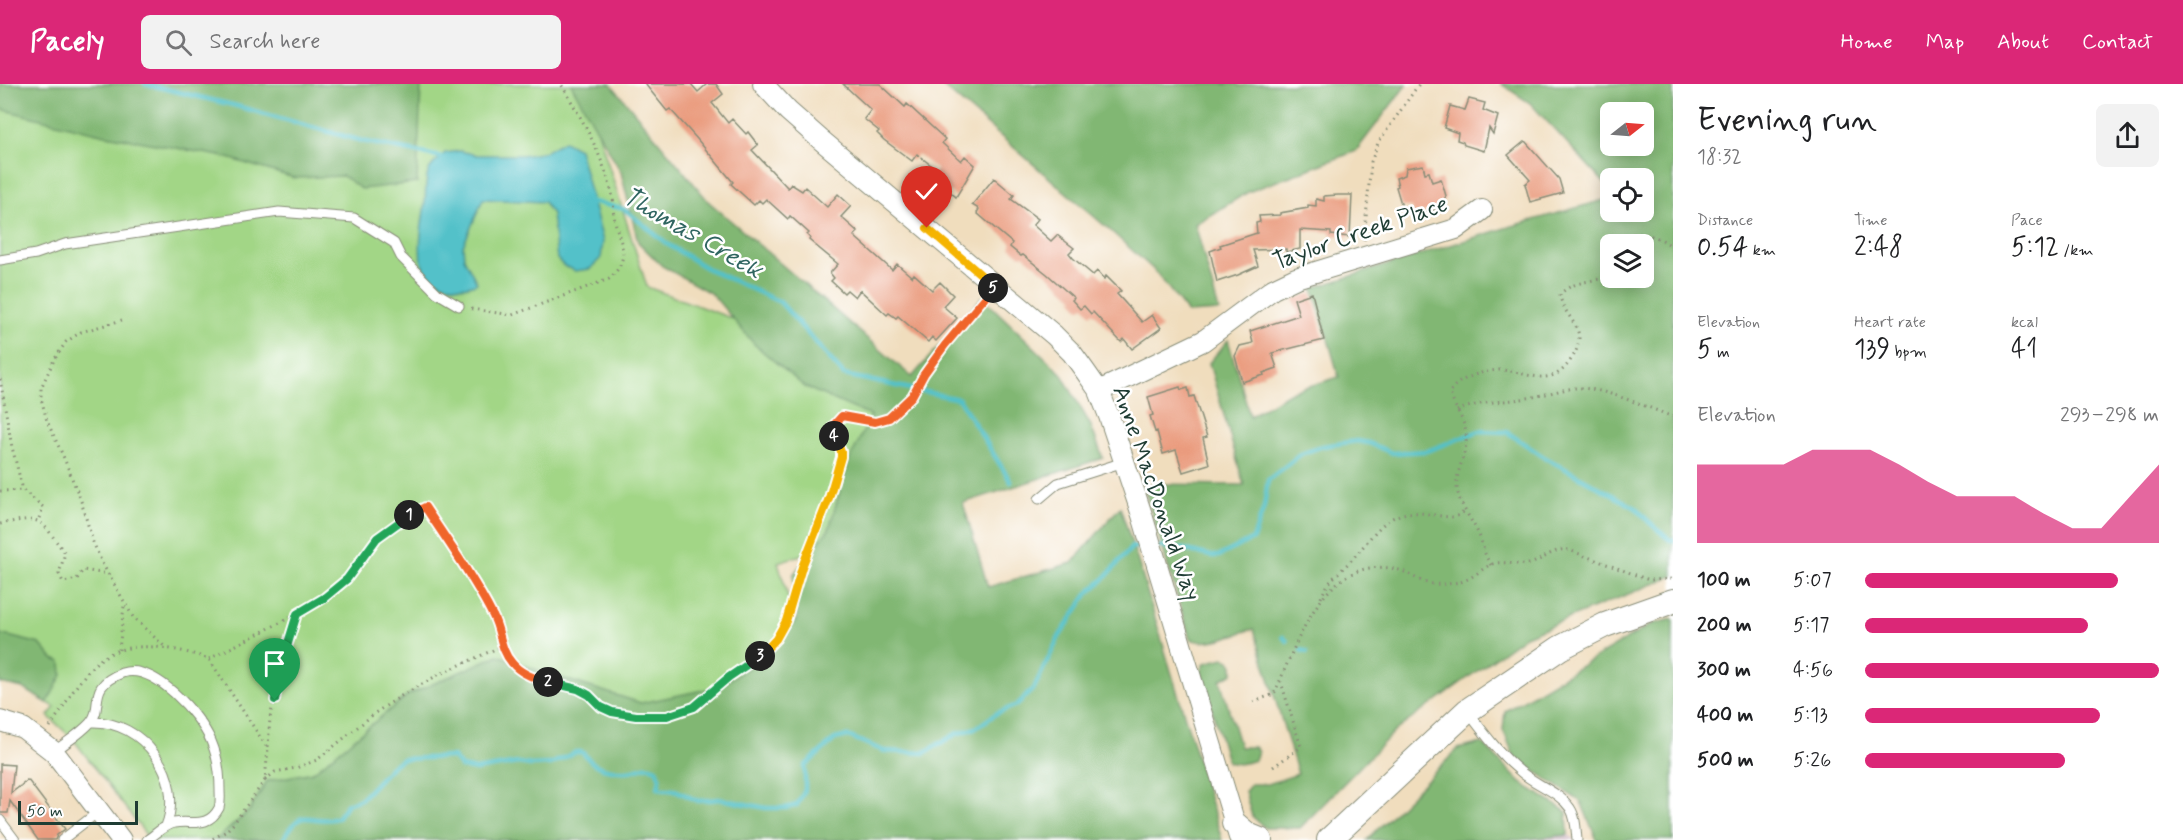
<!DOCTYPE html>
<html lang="en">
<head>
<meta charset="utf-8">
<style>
  :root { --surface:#fff; --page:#f2f2f2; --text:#202124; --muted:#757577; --accent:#db2777 }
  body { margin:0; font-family:Mynerve,sans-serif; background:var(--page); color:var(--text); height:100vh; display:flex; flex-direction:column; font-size:22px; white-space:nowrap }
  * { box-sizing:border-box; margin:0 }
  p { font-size:20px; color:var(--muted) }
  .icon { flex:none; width:33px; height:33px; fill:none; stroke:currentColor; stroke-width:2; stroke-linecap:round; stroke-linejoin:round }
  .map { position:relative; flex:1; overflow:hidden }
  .sheet { display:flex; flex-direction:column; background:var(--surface); width:510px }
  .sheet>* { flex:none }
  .needle { width:39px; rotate:73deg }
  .controls { position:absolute; left:1600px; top:18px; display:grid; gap:12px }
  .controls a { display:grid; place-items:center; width:54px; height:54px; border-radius:9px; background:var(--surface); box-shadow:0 3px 15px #0003; font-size:30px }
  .scale { position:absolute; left:18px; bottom:15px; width:120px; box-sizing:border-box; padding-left:6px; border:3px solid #1f3d34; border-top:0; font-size:16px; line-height:21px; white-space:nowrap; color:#1f3d34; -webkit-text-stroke:4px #fff; paint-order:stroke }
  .pin { position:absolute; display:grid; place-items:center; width:51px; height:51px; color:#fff; margin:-62px -26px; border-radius:50% 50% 50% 0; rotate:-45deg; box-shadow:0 0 6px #0007 }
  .pin .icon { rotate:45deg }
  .km { position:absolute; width:30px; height:30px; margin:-15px; border-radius:50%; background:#222; color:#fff; font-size:16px; line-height:30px; text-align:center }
  .round { display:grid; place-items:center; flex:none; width:63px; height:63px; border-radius:9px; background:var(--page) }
  .head { display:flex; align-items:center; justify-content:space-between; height:102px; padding:0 24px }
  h1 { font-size:33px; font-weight:600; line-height:45px }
  .figures { display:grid; grid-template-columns:repeat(3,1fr); gap:9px; height:102px; padding:6px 24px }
  .figures div { display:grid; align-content:center }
  .figures b { font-size:26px; font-weight:600 }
  .figures small { font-size:16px; font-weight:400 }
  .figures p { font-size:16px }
  .chart { height:168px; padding:12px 24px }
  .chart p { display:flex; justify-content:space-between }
  .chart svg { width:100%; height:108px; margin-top:6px; fill:var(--accent); opacity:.7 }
  ul { padding:0 24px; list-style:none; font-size:20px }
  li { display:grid; grid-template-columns:96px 72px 1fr; align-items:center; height:45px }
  li i { height:15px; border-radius:8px; background:var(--accent) }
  header { display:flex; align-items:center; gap:36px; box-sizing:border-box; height:84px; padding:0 30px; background:var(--accent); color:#fff }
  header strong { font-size:28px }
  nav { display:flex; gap:33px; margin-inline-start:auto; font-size:21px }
  .search { width:420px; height:54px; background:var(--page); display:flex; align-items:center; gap:15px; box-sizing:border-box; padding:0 21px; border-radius:9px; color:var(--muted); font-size:22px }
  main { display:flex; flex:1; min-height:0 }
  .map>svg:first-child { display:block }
  .industrial { fill:#d2bdc7 }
  .green { fill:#a2d686; stroke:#608a5d; stroke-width:1.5 }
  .forest { fill:#81b773; stroke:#507a54; stroke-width:1.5; fill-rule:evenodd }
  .water { fill:#53c1c9; stroke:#397f7e; stroke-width:1.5 }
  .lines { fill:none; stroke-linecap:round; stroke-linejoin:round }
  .stream { stroke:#53c1c9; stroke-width:4.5 }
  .building { fill:#ea9b7e }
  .service-casing { stroke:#888d78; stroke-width:11 }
  .minor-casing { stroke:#888d78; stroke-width:22 }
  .tertiary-casing { stroke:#888d78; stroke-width:26 }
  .path { stroke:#888d78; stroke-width:3; stroke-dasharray:1.5 4.5; stroke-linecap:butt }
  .service { stroke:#fff; stroke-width:9 }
  .minor { stroke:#fff; stroke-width:20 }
  .tertiary { stroke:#fff; stroke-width:24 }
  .split-1-casing { stroke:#fff; stroke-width:12 }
  .split-2-casing { stroke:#fff; stroke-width:12 }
  .split-3-casing { stroke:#fff; stroke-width:12 }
  .split-4-casing { stroke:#fff; stroke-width:12 }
  .split-5-casing { stroke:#fff; stroke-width:12 }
  .split-6-casing { stroke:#fff; stroke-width:12 }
  .split-1 { stroke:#22a559; stroke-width:8 }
  .split-2 { stroke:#f0652b; stroke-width:8 }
  .split-3 { stroke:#22a559; stroke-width:8 }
  .split-4 { stroke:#f5b400; stroke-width:8 }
  .split-5 { stroke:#f0652b; stroke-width:8 }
  .split-6 { stroke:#f5b400; stroke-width:8 }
  .labels { text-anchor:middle; stroke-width:5; stroke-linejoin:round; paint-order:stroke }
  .street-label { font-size:24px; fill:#1f3d34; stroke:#fff }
  .water-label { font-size:26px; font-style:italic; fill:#2f6561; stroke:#fff }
</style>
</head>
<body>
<header>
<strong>Pacely</strong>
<div class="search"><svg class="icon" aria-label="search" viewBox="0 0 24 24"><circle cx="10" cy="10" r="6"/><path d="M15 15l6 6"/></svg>Search here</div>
<nav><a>Home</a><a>Map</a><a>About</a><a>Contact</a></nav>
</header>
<main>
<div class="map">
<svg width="1673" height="756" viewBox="0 0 1673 756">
  <rect width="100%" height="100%" fill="#fff"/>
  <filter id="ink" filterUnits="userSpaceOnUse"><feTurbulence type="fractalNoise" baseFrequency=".0167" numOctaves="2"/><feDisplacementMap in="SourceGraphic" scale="12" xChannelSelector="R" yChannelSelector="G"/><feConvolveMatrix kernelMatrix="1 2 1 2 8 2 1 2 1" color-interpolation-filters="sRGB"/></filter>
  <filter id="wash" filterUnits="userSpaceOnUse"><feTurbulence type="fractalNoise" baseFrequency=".008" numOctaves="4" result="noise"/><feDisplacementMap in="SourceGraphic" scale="24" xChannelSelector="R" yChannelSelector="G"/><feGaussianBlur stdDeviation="1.35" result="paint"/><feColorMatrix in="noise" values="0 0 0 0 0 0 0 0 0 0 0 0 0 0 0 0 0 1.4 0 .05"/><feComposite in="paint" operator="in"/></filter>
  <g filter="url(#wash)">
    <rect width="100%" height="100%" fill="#f0ddbd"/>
    <path class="industrial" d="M1568 751 1577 756H1518L1519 754Z"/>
    <path class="green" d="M0 0H583L647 203 863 283 916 436 778 478 858 756H150L73 655 48 632 55 623 23 604 0 599Z"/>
    <path class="forest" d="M0 0H421L417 99 361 105 343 92 294 94 225 73 101 50 0 25Z
      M571 0H611L709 118 912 293 982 213 1061 289 1091 342 1103 374 963 419 988 503 1072 479 1120 423 1139 481 1222 756H216L250 726 267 697 313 688 408 611 498 571 545 589 641 619 718 603 770 570 797 535 793 491 829 445 848 379 871 332 805 303 755 261 712 210 662 182 638 158 621 88Z
      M940 0H1237L1239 2 1255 0H1407L1356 67 1248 108 1195 140 1219 227 1188 229 1155 187 1112 148Z
      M1501 0H1673V492L1525 552 1395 647 1300 744H1265L1252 732 1245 708 1251 700H1268L1298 690 1254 545C1239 548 1203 565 1190 554L1143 400 1244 401 1209 279 1228 256 1250 332 1293 307 1339 293 1313 204 1502 145 1611 114V128H1644V94H1611V106L1530 19ZM1611 28H1644V62H1611ZM1611 160H1644V194H1611Z
      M1673 535V756H1597L1581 718 1515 674 1503 646 1505 627 1652 540Z
      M0 550 40 560 53 575 61 578 62 591 47 619 23 604 0 599Z
      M1224 574 1230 576 1233 581V589L1220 596 1240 663H1255L1258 667 1255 676C1246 679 1237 682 1227 677L1201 588 1205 579Z
      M1482 659 1521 699 1567 728 1568 751 1518 756H1367L1458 665Z"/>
    <path class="water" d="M564 57 579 65 603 157 601 174 590 185 575 187 564 182 557 175 552 130 544 118 483 115 463 162 464 174 477 199C457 208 426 200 421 175 418 157 423 136 425 119 426 109 425 95 429 86 432 80 440 74 445 69L460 67 477 71H529L544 68Z"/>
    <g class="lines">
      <path class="stream" d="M145 0 233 21 362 57 446 74
        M589 117 624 125 667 160 708 185 780 218 844 291 959 315 1011 398
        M1156 463H1175L1211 472H1219L1253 455 1264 423 1268 396 1301 370 1323 362 1357 357 1369 359 1392 369 1427 367 1479 347 1507 348 1544 373 1636 424 1649 438 1670 456H1673
        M1283 553 1287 557
        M1301 566 1307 568
        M283 756C304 718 307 742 337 734L347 720 361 715 392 682 402 675 453 673 461 683 476 686 518 679 531 681 551 680 576 668H582C586 672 591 679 596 681 605 686 623 689 634 686 643 684 646 680 656 685L660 694 658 704 675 706 698 717 720 715 766 724H786L797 721 805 706V682L835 655 848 652 884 667 924 669 956 650 976 644 997 629 1017 621 1034 604 1059 553 1088 509 1105 494 1132 463H1145"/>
    </g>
    <g id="blocks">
      <path class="building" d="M645 0H691L698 8 707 0H716L723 10 712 19 728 39 732 35 746 50 748 48 758 61 752 66 788 104 791 100 802 107 805 103 827 123 838 110 851 122 841 133 858 148 854 152 892 186 897 180 912 193 914 190 932 206 940 198 953 211 943 222 957 234 936 257 932 253 928 258 898 232 896 234 889 229 887 231 860 206 855 213 847 206 844 209 831 197 834 194 830 189 838 180 809 156 810 154 807 151 809 149 790 132 788 135 766 115 762 119 759 116 754 121 731 100 733 98 697 55 670 25 667 27Z
        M843 0H880L905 23 907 20 945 55 942 59 961 77 965 72 975 81 956 113 932 91 937 86 917 70 912 77 884 56 877 49 879 47 864 35 871 26Z
        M1469 15 1485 19 1483 26 1498 32 1493 50 1489 44 1484 67 1464 61 1463 58 1457 56 1458 49 1444 44 1450 22 1465 26Z
        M1525 57 1559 95 1563 109 1530 118 1525 100 1530 96 1508 71Z
        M1423 81 1425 89 1429 88 1432 98 1441 95 1446 112 1439 125 1413 130 1411 123H1402L1396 103 1398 102 1396 94 1405 91 1406 84Z
        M994 94 1014 111 1011 115 1038 135 1033 141 1051 157 1057 151 1074 164 1069 169 1073 174 1093 191 1097 187 1104 195 1106 192 1121 207 1117 210 1142 238 1152 231 1161 244 1132 265 1124 255 1121 258 1093 228 1091 230 1084 222 1080 225 1072 216 1074 214 1047 190 1023 171 1021 172 1010 163 1012 159 977 129 979 125 972 121Z
        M1338 111H1352L1350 153 1331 151V148L1300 146V165L1286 168V165L1253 166 1258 182 1238 191 1217 198 1210 167 1221 163 1220 161 1257 149 1256 139 1260 138 1259 132 1280 131V129L1308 124V121L1316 122V115L1324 117V112Z
        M1312 209 1324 256 1272 269 1277 284 1263 289 1264 291 1242 298 1235 272 1240 262 1253 259 1250 247 1299 231 1294 215Z
        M1180 303 1181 306 1188 304 1190 313 1194 312 1207 353 1203 354 1209 380 1183 388 1176 366 1163 370 1157 347 1155 348 1150 332 1153 331 1148 313Z
        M0 680 14 681 11 709 28 696 65 745 57 751 55 756H38L10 717 8 729H0Z"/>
    </g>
  </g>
  <g filter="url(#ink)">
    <use href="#blocks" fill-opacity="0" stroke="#888d78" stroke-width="1.5"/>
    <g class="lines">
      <defs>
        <path id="service" d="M0 176 36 170 65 160 279 128 354 134 394 159 401 173 437 209 459 222
          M1039 415 1058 399 1124 378
          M1468 628C1484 649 1500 671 1521 688 1536 701 1558 707 1570 724 1576 733 1576 745 1577 756
          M91 638C143 636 185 693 166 742
          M54 668C65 659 80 650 90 639 105 622 85 603 122 589 154 578 200 631 211 657 218 673 220 688 220 706 220 712 221 718 219 724 208 745 191 736 174 739 164 741 156 750 147 756
          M0 736 15 756
          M62 756 98 728"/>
        <path id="minor" d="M763 0 788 27 821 56 1054 251 1072 269 1085 287 1099 307 1109 332 1142 431 1239 753
          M1099 307 1203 257 1273 205 1296 194 1456 145 1482 126
          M0 637 23 644 54 668 121 756"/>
        <path id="tertiary" d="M1234 739 1248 751 1260 756
          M1329 756 1467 627 1560 564 1605 541 1673 517"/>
      </defs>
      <use href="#service" class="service-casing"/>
      <use href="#minor" class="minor-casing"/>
      <use href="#tertiary" class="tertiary-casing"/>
      <path class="path" d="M1364 156 1371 78 1378 59 1419 0
        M1621 160 1620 157C1632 143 1662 152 1673 164
        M471 225 512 231 609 195C634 172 618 159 614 132 613 126 614 120 613 114 604 73 582 35 561 0
        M122 236 81 248 66 258 54 276 41 304V314L47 337 64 374 81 417 93 458 102 479 133 533 165 563
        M0 295 12 363 23 406 43 423 38 437
        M1457 327C1476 318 1500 318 1521 315 1539 313 1557 306 1575 304 1599 302 1650 324 1673 333
        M0 407 23 406
        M0 440C45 431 38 434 65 469L59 490 63 498 77 495 83 486 108 490
        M1491 481C1484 471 1483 461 1479 451 1471 433 1455 417 1457 396 1459 380 1468 366 1466 350 1465 335 1453 323 1450 308 1455 300 1459 298 1467 294 1478 289 1487 287 1499 286 1525 286 1550 307 1570 277 1575 270 1578 264 1579 256 1580 239 1561 228 1560 210 1573 197 1593 197 1611 193
        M1321 514C1328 495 1342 487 1355 472 1370 456 1380 436 1403 430 1419 426 1437 433 1453 433L1461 431 1464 427
        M119 566 124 522
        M209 575 297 530 324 514 354 488 382 449 425 422C454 467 489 510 502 562
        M1253 618 1274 610C1297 561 1322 470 1395 485 1406 487 1414 494 1424 498 1434 502 1449 500 1460 498 1472 495 1481 485 1492 480 1505 476 1519 483 1532 479 1547 474 1553 464 1569 466L1649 496 1673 495
        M50 643C63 624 77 598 93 582 122 552 174 563 209 575L268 665 265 696 234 739 225 748 210 756
        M268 663 270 634 281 582 297 530
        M1273 683 1301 663 1281 598
        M265 696 275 688 296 684 317 676 375 629 401 612 438 591 502 562C513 584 527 594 551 599 558 601 566 601 573 603 590 610 599 625 616 629 644 635 676 636 700 619 710 612 717 603 727 595 741 583 758 577 770 562 789 539 793 509 802 482 812 456 824 432 832 405 835 394 841 382 841 370 841 357 823 338 845 332L871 338 884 337 889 334 912 312 924 290 945 261 984 215"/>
      <use href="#service" class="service"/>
      <use href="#minor" class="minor"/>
      <use href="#tertiary" class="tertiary"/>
    </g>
  </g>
  <g class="lines" filter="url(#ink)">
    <defs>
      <path id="split-1" d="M275 616 281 582 297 530 324 514 347 495 377 454 409 431"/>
      <path id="split-2" d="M409 431 425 423C448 458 474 494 493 532 501 547 500 566 512 579 520 589 536 595 548 598"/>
      <path id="split-3" d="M548 598 578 605 589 611 601 623 612 628 636 632H667L694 623 729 593 760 572"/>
      <path id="split-4" d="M760 572 776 555 786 537 802 483 829 414 841 373V367L834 352"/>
      <path id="split-5" d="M834 352 833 342 842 332 875 338 889 334 912 312 924 290 945 261 993 204"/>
      <path id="split-6" d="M927 144 994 202 993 204"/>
    </defs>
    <use href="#split-1" class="split-1-casing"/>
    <use href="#split-2" class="split-2-casing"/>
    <use href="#split-3" class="split-3-casing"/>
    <use href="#split-4" class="split-4-casing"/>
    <use href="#split-5" class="split-5-casing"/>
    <use href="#split-6" class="split-6-casing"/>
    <use href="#split-1" class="split-1"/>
    <use href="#split-2" class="split-2"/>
    <use href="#split-3" class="split-3"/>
    <use href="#split-4" class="split-4"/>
    <use href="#split-5" class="split-5"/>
    <use href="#split-6" class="split-6"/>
  </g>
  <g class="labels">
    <g class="street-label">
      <text transform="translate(1360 148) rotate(-19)" y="8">Taylor Creek Place</text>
      <text transform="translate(1157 409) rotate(71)" y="8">Anne MacDonald Way</text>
    </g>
    <g class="water-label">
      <text transform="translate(693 148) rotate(30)" y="9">Thomas Creek</text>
    </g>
  </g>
</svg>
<div class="controls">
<a><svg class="needle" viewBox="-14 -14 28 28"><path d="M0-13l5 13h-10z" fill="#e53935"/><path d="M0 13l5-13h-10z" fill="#757577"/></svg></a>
<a><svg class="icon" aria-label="locate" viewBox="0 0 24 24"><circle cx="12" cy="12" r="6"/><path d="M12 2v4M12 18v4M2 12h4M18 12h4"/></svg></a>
<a><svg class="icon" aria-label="layers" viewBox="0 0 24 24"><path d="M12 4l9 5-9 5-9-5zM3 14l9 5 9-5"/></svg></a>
</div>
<div class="scale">50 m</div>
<div class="pin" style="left:275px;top:616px;background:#1e9e55"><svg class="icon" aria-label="arrive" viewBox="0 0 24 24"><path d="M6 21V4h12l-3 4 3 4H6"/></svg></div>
<div class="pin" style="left:927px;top:144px;background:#d93025"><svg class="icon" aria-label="check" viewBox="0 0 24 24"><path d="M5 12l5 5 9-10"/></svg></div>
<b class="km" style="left:409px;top:431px">1</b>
<b class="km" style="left:548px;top:598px">2</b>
<b class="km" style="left:760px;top:572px">3</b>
<b class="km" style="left:834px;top:352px">4</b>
<b class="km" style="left:993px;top:204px">5</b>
</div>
<section class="sheet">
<div class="head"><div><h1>Evening run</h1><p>18:32</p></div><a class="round"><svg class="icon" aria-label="share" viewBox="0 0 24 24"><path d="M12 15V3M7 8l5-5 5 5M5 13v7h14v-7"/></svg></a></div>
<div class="figures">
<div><p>Distance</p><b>0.54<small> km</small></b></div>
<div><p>Time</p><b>2:48</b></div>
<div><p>Pace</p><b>5:12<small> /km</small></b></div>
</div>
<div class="figures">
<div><p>Elevation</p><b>5<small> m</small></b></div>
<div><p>Heart rate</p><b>139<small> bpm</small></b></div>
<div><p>kcal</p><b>41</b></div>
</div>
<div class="chart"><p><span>Elevation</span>293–298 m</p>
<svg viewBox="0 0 160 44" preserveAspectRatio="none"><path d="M0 44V12L10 12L20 12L30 12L40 6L50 6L60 6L70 12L80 19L90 25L100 25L110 25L120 32L130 38L140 38L150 25L160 12V44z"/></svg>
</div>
<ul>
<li><b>100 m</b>5:07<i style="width:86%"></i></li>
<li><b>200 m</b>5:17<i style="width:76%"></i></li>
<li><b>300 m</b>4:56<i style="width:100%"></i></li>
<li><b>400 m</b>5:13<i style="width:80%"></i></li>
<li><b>500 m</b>5:26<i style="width:68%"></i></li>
</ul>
</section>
</main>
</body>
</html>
